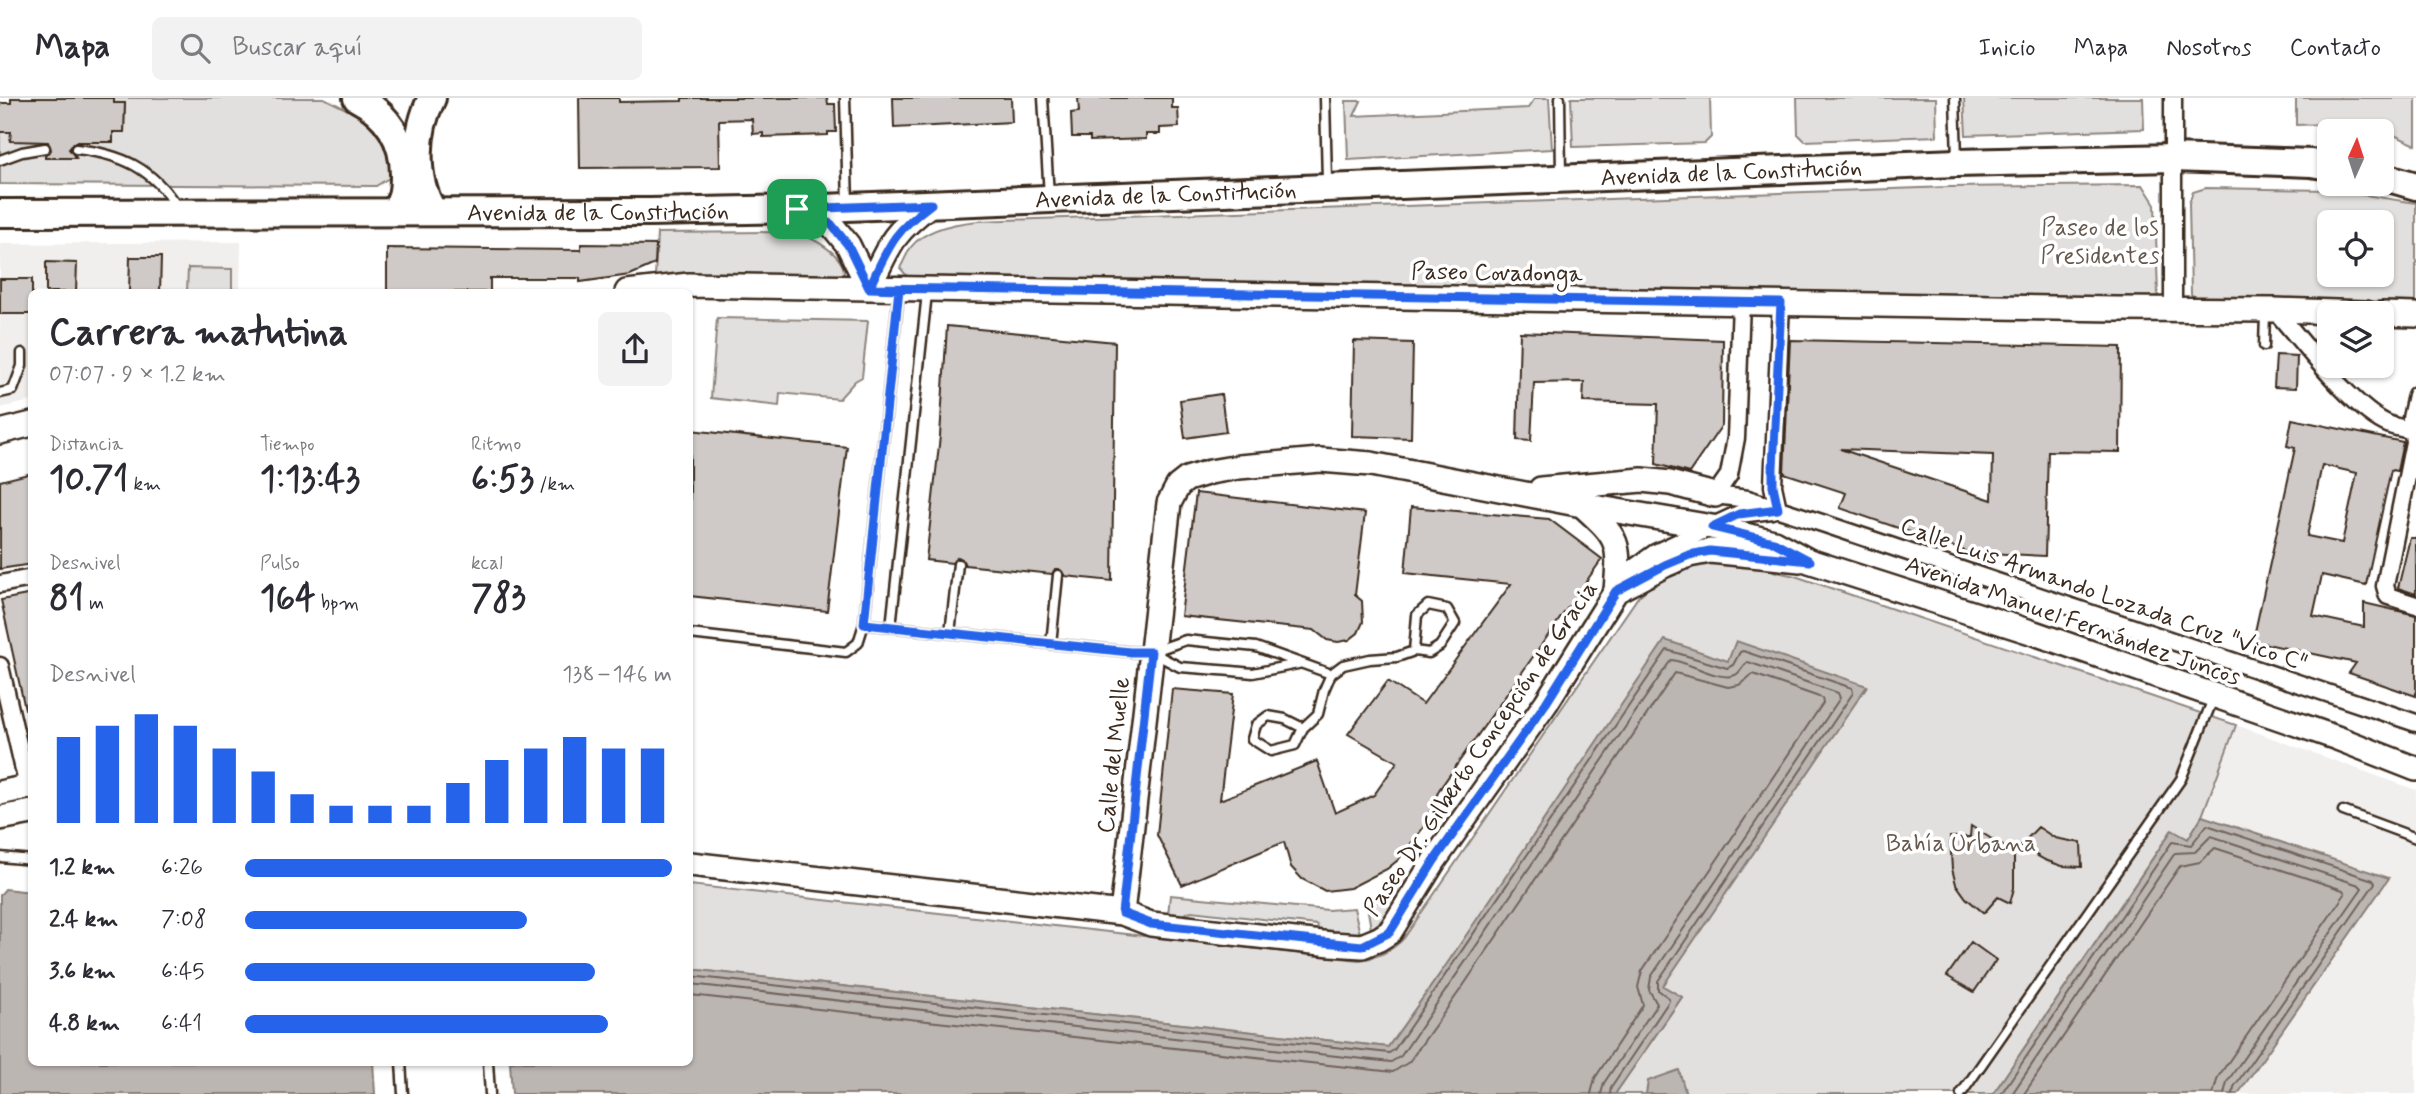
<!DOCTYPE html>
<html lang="es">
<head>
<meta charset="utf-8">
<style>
  :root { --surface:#fff; --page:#f2f2f3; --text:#2b2b33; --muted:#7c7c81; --line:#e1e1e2; --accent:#2563eb }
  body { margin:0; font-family:Mynerve,sans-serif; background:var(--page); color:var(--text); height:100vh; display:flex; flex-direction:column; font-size:26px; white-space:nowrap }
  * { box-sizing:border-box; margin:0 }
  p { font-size:23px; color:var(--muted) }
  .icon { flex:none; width:38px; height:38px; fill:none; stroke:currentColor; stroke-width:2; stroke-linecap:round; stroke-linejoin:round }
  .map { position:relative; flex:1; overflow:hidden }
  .drawer { position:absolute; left:28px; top:191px; width:665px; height:777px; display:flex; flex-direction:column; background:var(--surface); border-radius:10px; box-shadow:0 2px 5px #0004 }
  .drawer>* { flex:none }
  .needle { width:46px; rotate:3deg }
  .fabs { position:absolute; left:2317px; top:21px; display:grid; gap:14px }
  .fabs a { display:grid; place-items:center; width:77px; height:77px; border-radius:10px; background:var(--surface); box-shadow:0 2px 5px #0004; font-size:35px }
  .pin { position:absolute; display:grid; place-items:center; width:60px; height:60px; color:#fff; margin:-30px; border-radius:14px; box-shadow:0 4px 10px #0006 }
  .round { display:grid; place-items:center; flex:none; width:74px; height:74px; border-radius:10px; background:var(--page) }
  .summary { display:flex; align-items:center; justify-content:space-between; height:119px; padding:0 21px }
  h1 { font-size:38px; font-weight:800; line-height:52px }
  .stats { display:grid; grid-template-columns:repeat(3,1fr); gap:10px; height:119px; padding:7px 21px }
  .stats div { display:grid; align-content:center }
  .stats b { font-size:35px; font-weight:800 }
  .stats small { font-size:19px; font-weight:400 }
  .stats p { font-size:19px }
  .chart { height:196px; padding:14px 21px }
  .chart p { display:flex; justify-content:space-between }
  .chart svg { width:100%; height:126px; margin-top:7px; stroke:var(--accent); stroke-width:6 }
  ul { padding:0 21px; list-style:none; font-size:23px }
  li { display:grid; grid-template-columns:112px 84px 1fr; align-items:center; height:52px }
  li i { height:18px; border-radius:9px; background:var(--accent) }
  header { display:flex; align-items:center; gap:42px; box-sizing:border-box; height:98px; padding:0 35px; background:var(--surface); border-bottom:2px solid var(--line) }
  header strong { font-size:33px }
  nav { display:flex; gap:38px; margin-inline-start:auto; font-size:24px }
  .search { width:490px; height:63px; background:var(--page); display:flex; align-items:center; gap:18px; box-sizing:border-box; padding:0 24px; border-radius:10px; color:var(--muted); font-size:26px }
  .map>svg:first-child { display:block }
  .built { fill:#f1efee }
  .green { fill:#e2e0de; stroke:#8e857e; stroke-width:2; fill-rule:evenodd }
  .water { fill:#bcb6b3; stroke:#887e77; stroke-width:2 }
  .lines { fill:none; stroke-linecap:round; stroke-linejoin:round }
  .shore { stroke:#6f625a; stroke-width:2 }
  .building { fill:#cfcac7; stroke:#3b2a1e; stroke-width:2; fill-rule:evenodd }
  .lane-casing { stroke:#3b2a1e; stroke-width:13 }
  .street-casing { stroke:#3b2a1e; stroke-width:21 }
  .secondary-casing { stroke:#3b2a1e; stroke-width:28 }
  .primary-casing { stroke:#3b2a1e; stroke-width:32 }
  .lane { stroke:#fff; stroke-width:8 }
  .street { stroke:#fff; stroke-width:16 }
  .secondary { stroke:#fff; stroke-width:23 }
  .primary { stroke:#fff; stroke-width:26 }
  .route-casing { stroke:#fff; stroke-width:14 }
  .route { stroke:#2563eb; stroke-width:9 }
  .labels { text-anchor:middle; stroke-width:7; stroke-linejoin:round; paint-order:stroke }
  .street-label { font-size:24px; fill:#3b2a1e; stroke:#fff }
  .park-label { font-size:24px; fill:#65584e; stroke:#fff }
</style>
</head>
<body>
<header>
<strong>Mapa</strong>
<div class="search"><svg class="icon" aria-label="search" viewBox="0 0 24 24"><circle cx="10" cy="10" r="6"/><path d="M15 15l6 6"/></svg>Buscar aquí</div>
<nav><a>Inicio</a><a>Mapa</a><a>Nosotros</a><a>Contacto</a></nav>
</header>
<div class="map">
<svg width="2416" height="996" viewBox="0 0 2416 996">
  <rect width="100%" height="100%" fill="#fff"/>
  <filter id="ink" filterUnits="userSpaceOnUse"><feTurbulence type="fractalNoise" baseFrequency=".0143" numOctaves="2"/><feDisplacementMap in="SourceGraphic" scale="14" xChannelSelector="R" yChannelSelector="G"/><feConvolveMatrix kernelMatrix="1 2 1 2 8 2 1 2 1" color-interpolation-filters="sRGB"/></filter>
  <g filter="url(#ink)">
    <path class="built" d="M241 144 240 194H32L31 303 0 310V146Z
      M2236 627 2416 692V996H2238L2388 780 2202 718Z"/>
    <path class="green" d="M114 0H324L362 19 379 35 386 50 390 71 389 80 376 88 0 86V34H11V43H45L46 60H76V44H113V34H124L125 6 114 5Z
      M1535 0H1549L1552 51 1348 62 1346 3H1361L1354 18 1528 10Z
      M1571 0H1710L1711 39 1705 45 1573 49Z
      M1797 0H1936L1937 38 1805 43 1798 36Z
      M1964 0H2143L2144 31 1966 37Z
      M2296 0H2416V47L2376 29 2359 25 2296 27Z
      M2143 87 2155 106 2158 197 2155 200 907 178 900 170C904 163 907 155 911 149 926 130 956 125 979 123L1950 89Z
      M2206 90 2333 92 2416 105V204L2196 200 2191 196 2189 105 2193 94ZM2329 124H2382V177H2329Z
      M777 134C784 135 793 134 800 136 815 141 844 157 844 175L837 178 682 177 655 181 657 135Z
      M188 170 232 171V194H187Z
      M717 220 868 223 862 279 855 283 839 301 780 295 779 308 711 300Z
      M1717 465 1746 467 1795 478 2236 627 2202 718 2188 741 2171 733 1993 996H1615L1682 899 1663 888 1736 543 1728 564 1442 873 1388 949 690 871V787L1359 862C1377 860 1391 854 1404 840L1638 499C1660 478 1687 467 1717 465Z
      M1403 784C1402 801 1386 820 1371 831L1367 807 1384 799Z
      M1170 797 1328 812 1354 810 1360 836 1323 835 1319 833 1317 827 1191 813 1181 818 1168 817Z"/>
    <path class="water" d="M1665 542 1728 563 1736 543 1867 588 1663 888 1682 899 1615 996H512L510 964H690V871L1388 949 1442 873Z
      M2202 718 2389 780 2238 996H1993L2172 732 2188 741Z
      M5 791 31 794 32 964H373L375 996H0V797Z
      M1679 972 1686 996H1646L1648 983Z"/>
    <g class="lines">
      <path class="shore" d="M690 878 1389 955 1394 952 1667 552 1727 570 1733 567 1740 554 1743 553 1852 590 1853 595 1658 883V892L1669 900V903L1611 989 1610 996
        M690 886 1391 964 1401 958 1671 562C1688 563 1722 586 1737 576 1742 572 1743 567 1748 564L1838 595 1840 600 1651 879 1649 892 1657 906 1604 985 1601 996
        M690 897 1393 974 1409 964 1463 888 1675 575 1728 589 1739 587 1753 576 1822 600 1823 605 1642 873 1638 889 1643 907 1595 980 1591 996
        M2001 996 2172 744 2191 747 2207 727 2373 782 2375 785 2234 989 2233 996
        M2012 996 2175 755 2195 754 2211 738 2359 787 2362 790 2227 984 2224 996
        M2024 996 2180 768 2200 764 2215 750 2343 792 2345 796 2218 979 2213 996"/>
    </g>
    <path class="building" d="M11 0H114V5H125L124 34H113V44H76L69 51 76 60H45V57L51 52 48 44 10 43 11 34H0V5H11Z
      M579 0H619V4L682 3V0H827L828 6H835L836 34H828V37L763 39V35L753 36 752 21 719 22 720 69 580 70Z
      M893 0H1011L1012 24 894 30Z
      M1078 0H1172V10H1178L1179 29 1160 30V36H1146V41L1090 43V39H1072L1071 15 1079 14Z
      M581 146 656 147 655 166 630 177 580 184V180H490V194H387V150L581 152Z
      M130 159H161L160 194H129Z
      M46 164 77 165 76 194H46Z
      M0 181H32V216H0Z
      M947 228 1115 244 1112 483 1065 478 1059 471H1055L1052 476 965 467 962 461 958 459 952 465 926 462 940 338Z
      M1520 234 1723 242 1722 327 1689 375 1656 366 1658 306 1583 304 1584 284 1534 285 1531 343 1517 342Z
      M1790 242 2121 249 2120 354 2048 353 2045 458 1987 455 1985 460 1840 410 1846 395 1784 375ZM1840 351 1993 357 1992 402Z
      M1354 243 1413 245 1411 340 1352 338Z
      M2276 257 2297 258 2296 290 2274 289Z
      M1221 296 1226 334 1185 340 1180 302Z
      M2292 321 2403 344 2397 373 2391 372 2366 487 2322 477 2313 518 2364 529V505L2416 517V598L2349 575 2356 565 2253 543 2295 350 2287 348ZM2322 367 2357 375 2342 445 2307 438Z
      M690 332 847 349 827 513 690 498Z
      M32 375V466L0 471V383Z
      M1196 395 1365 415 1355 497 1362 503 1363 524 1358 535 1349 542 1338 544 1327 542 1314 532 1181 518Z
      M1411 409 1549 421 1602 461 1439 692 1423 730 1398 762 1387 771 1350 790 1325 793 1302 781 1291 769 1284 744 1182 787 1157 737 1172 591 1233 596 1220 702 1317 663 1335 715 1374 697 1397 664 1348 636 1388 583 1423 606 1511 486 1405 475Z
      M2410 440H2416V496L2398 490Z
      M32 496V610L25 611 1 502Z
      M1971 728 2014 755V790L2010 805 1998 799 1984 815 1966 800 1956 786 1952 771 1950 739H1970Z
      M2038 729 2055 740 2081 745 2082 769 2062 768 2045 762 2020 748Z
      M1971 844 1996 862 1974 894 1947 878Z"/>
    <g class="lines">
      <defs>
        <path id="lane" d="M845 0 848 107
          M1043 0 1049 98
          M1325 0 1327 84
          M1560 0 1561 78
          M1955 0 1957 60
          M76 51C122 56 152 70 178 110
          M0 62 22 54 45 50
          M2264 248 2265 215
          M0 295 13 292 22 268V255
          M864 526 1131 554H1151L1186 542 1256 549 1331 576
          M891 529 927 195
          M950 535 958 466
          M690 536 846 554 858 545 864 526 899 192
          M1051 546 1058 477
          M1155 556 1180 569 1232 573 1253 575 1298 566
          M1303 630 1285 621 1268 618 1256 627 1252 641 1271 653 1295 647 1303 630 1318 616 1324 592 1331 576 1343 567 1370 561 1397 559 1414 553 1429 555 1440 548 1455 525 1447 511 1428 507 1417 517 1414 553
          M2343 713 2416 740
          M0 759 32 762
          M401 964 403 996
          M488 964 490 996
          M1961 996 2181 681 2213 601"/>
        <path id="street" d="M1741 204 1736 340 1729 377 1715 397 1748 401 1825 426 2416 625
          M2173 212V0
          M2275 212C2301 242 2354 313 2390 327 2398 330 2407 331 2416 333
          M2416 297 2411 320 2414 344 2385 488 2388 498 2416 507
          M1778 411 1773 388 1781 205
          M0 486 32 480
          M1618 489 1624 477 1655 455 1739 416 1772 412
          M0 568 28 689"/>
        <path id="secondary" d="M797 111 831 126 848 147 869 190
          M869 190C889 147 892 135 931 106
          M627 194 689 187 2116 211 2275 212 2366 215
          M2382 216 2416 217
          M0 334 32 326
          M1541 391 1642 382 1670 385 1715 397
          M1582 407C1620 441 1620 444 1616 493
          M0 695 32 688
          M0 720 32 714
          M690 766 1122 815 1151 826 1331 846 1362 848 1379 841 1390 834 1434 763 1546 605 1616 493 1665 467 1689 457 1710 453 1800 462
          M1122 815 1169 405 1178 388 1187 381 1210 374 1239 369 1320 362 1371 366 1582 407 1712 429 1774 444 1809 463 2034 535 2337 640 2416 671"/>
        <g id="primary">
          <path d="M357 0C388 16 404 42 404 77 404 91 403 102 394 113"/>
          <path d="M432 0C415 33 413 81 433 113"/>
          <path d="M2382 78 2416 88"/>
          <path id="s1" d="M0 115 650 114 797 111 1957 65 2173 60 2311 65 2329 68"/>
        </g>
      </defs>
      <use href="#lane" class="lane-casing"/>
      <use href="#street" class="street-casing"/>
      <use href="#secondary" class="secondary-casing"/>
      <use href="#primary" class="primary-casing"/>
      <use href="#lane" class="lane"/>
      <use href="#street" class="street"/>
      <use href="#secondary" class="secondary"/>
      <use href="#primary" class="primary"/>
    </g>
  </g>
  <g class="lines" filter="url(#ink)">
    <defs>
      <path id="route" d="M797 111 831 126 848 147 869 190 899 191 864 526 1130 554H1151L1122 815 1151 826 1362 848 1390 834 1434 763 1546 605 1616 493 1665 467 1689 457 1710 453 1810 463 1774 444 1712 429 1739 416 1778 411 1773 388V370L1781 205 952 191 869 190C889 148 892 135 931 106L797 111"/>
    </defs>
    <use href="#route" class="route-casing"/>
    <use href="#route" class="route"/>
  </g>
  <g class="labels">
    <g class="street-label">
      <text dy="8" stroke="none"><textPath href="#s1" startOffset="1732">Avenida de la Constitución</textPath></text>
      <text dy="8" stroke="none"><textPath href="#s1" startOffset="1166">Avenida de la Constitución</textPath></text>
      <text dy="8" stroke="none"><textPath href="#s1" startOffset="598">Avenida de la Constitución</textPath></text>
      <text transform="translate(1497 174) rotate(1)" y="8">Paseo Covadonga</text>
      <text transform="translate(2104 496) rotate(19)" y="8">Calle Luis Armando Lozada Cruz "Vico C"</text>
      <text transform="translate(2073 522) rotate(19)" y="8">Avenida Manuel Fernández Juncos</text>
      <text transform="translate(1480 650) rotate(-56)" y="8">Paseo Dr. Gilberto Concepción de Gracia</text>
      <text transform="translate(1113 657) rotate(-84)" y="8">Calle del Muelle</text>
    </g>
    <g class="park-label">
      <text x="2100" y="137">Paseo de los<tspan x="2100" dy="28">Presidentes</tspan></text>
      <text x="1961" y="753">Bahía Urbana</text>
    </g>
  </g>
</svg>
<div class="fabs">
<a><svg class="needle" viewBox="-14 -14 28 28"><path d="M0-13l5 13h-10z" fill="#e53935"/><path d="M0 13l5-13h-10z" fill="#7c7c81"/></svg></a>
<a><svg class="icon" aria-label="locate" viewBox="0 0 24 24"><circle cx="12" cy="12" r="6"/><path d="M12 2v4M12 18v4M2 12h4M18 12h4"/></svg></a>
<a><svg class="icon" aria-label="layers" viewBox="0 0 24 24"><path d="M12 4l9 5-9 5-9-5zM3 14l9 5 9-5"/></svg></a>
</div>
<div class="pin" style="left:797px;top:111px;background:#1e9e55"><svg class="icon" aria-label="arrive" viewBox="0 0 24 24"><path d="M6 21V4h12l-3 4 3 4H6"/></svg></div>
<section class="drawer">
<div class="summary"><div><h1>Carrera matutina</h1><p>07:07 · 9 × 1.2 km</p></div><a class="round"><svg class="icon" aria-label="share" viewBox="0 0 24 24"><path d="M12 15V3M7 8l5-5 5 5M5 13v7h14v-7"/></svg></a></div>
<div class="stats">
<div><p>Distancia</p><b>10.71<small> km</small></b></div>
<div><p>Tiempo</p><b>1:13:43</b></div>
<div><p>Ritmo</p><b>6:53<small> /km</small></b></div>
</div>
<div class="stats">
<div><p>Desnivel</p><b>81<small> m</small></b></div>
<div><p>Pulso</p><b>164<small> bpm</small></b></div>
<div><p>kcal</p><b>783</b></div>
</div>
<div class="chart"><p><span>Desnivel</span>138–146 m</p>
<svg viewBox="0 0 160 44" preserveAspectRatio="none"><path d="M5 44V14M15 44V10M25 44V6M35 44V10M45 44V18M55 44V26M65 44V34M75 44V38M85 44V38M95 44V38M105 44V30M115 44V22M125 44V18M135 44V14M145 44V18M155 44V18"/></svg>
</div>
<ul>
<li><b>1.2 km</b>6:26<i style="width:100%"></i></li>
<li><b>2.4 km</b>7:08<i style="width:66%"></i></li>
<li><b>3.6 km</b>6:45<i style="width:82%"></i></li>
<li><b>4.8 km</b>6:41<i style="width:85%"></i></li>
</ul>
</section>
</div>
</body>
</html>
